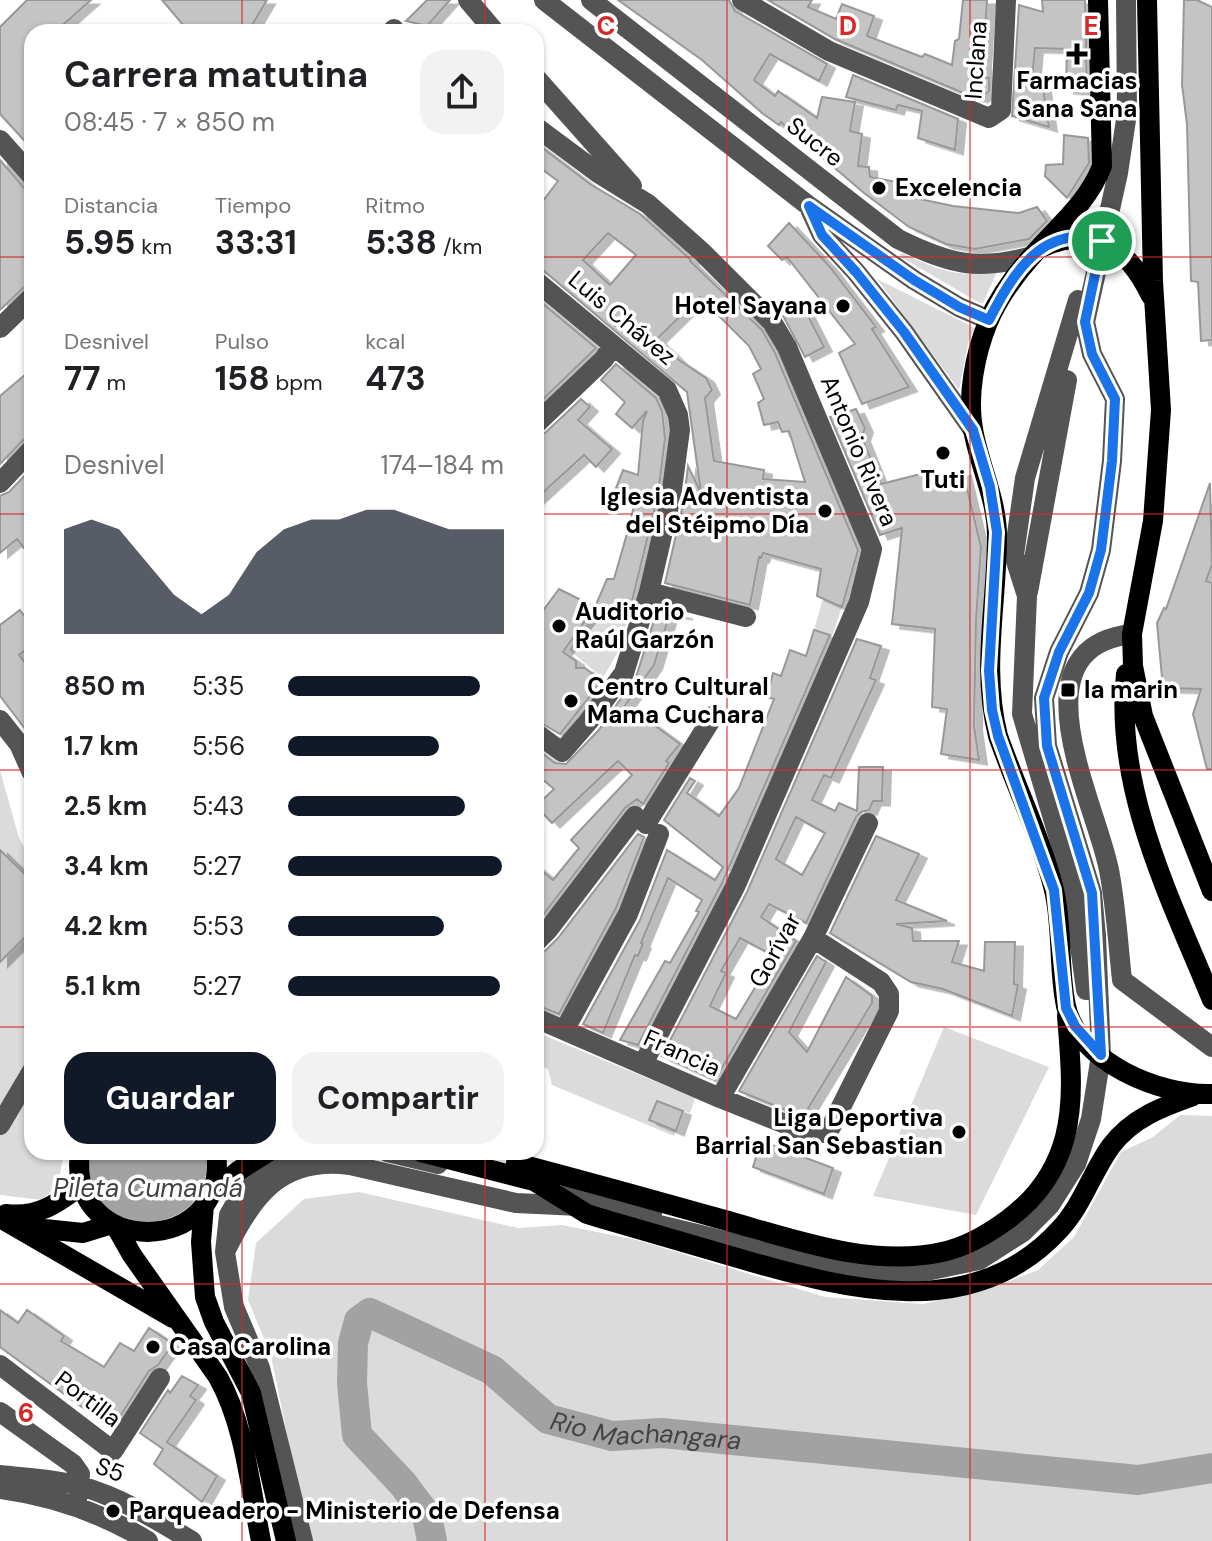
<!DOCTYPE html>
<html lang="es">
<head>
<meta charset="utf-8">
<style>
  :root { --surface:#fff; --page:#f2f2f2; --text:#202124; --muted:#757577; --accent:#111827 }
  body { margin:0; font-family:"DM Sans",sans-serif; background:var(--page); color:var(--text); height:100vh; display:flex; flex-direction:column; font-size:30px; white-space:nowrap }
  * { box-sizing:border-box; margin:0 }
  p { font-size:26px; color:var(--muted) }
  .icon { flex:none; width:44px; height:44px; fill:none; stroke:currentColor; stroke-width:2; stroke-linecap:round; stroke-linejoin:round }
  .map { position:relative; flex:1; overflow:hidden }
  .drawer { position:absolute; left:24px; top:24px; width:520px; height:1136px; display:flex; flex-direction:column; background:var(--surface); border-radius:24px; box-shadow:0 2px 6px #0004 }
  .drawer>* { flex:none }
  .pin { position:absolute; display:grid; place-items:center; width:68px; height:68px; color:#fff; margin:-34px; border:4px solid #fff; border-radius:50%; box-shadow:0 2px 8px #0007 }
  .round { display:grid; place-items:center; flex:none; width:84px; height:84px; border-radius:24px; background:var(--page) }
  .headline { display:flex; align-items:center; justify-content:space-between; height:136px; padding:0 40px }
  h1 { font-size:36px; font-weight:700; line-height:60px }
  .figures { display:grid; grid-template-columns:repeat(3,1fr); gap:12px; height:136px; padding:8px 40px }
  .figures div { display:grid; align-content:center }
  .figures b { font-size:34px; font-weight:700 }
  .figures small { font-size:22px; font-weight:400 }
  .figures p { font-size:22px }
  .chart { height:224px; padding:16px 40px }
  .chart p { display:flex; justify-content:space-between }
  .chart svg { width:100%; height:144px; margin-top:8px; fill:var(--accent); opacity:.7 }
  .cta { display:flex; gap:16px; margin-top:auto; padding:16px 40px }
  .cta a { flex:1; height:92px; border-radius:24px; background:var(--accent); color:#fff; font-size:32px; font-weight:700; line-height:92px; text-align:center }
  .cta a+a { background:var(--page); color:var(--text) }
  ul { padding:0 40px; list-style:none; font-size:26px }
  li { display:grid; grid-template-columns:128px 96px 1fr; align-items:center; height:60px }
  li i { height:20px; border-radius:10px; background:var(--accent) }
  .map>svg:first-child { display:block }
  .green { fill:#dbdbdb }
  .water { fill:#a2a2a2 }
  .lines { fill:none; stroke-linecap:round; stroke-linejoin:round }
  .river { stroke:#a2a2a2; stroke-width:30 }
  .building { fill:#c4c4c4; stroke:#989898; stroke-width:2; fill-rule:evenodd; filter:url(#shadow) }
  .minor { stroke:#545454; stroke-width:20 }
  .major { stroke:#000; stroke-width:20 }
  .route-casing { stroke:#fff; stroke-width:16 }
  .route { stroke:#1a73e8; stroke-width:10 }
  .grid { fill:none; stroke:#d62828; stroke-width:2; stroke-opacity:0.55 }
  .poi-dot { fill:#000; stroke:#fff; stroke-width:3 }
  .labels { text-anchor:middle; stroke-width:7; stroke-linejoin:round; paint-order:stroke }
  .street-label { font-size:24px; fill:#000; stroke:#fff }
  .poi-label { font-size:24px; font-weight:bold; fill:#000; stroke:#fff; text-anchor:start }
  .water-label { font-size:26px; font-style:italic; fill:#434343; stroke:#fff }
  .grid-label { font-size:26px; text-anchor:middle; font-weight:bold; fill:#d62828; stroke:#fff; stroke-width:7; stroke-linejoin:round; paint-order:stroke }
</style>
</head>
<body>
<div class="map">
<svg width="1212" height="1541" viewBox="0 0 1212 1541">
  <defs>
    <filter id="shadow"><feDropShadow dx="8" dy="4.5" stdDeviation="0" flood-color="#0004"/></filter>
  </defs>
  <rect width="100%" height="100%" fill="#fff"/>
  <path class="green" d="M902 253C941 271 954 277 997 272L983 303 978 302 899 256Z
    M877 279 975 328 969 339 959 390Z
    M823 598 842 607 832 636 814 630Z
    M596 611 627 622 620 648 603 678 569 650Z
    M0 770 19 838 32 862V1152H64L58 1185 42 1200 0 1195Z
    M944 1027 1049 1067 976 1215 873 1196Z
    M536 1032 695 1098 690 1113 656 1101 649 1120 676 1131 674 1136 552 1085 548 1069 536 1064Z
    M1180 1115 1212 1116V1541H309L271 1356 248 1300 256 1243 304 1199 359 1192 518 1228 562 1225 637 1240 825 1297 923 1304 983 1291 1038 1270 1074 1237 1121 1152 1153 1137Z"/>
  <path class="water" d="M90 1152H206C218 1246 75 1245 90 1152Z"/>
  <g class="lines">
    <path class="river" id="s1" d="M432 1541 427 1516 403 1484 357 1435 352 1383 353 1343 359 1321 370 1313 492 1370 548 1419 612 1436 662 1433 1138 1480 1212 1468"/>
  </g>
  <path class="building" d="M27 0H91L55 32H32V149L0 114V27Z
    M162 0H267L248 32H189Z
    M427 0H450L427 26 406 21Z
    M618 0H729L735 11 827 64 819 81 770 54 754 80 775 96 778 91 817 118 822 97 855 102 850 131 862 134 858 166 869 167 870 177 918 186 915 198 953 206 1019 213 1037 207 1047 221 1029 239 975 249 946 244 909 227 864 193 781 122 779 125 762 113 702 60Z
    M768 0H812L808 7 836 19 842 4 874 16 867 36 922 57 925 54 952 65 955 41 959 39 963 0H987L983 63 984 78H989V91L980 98 961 92 835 39Z
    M1042 0H1085L1087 91 1066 89 1067 49 1035 48 1032 81H1042L1049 127 1012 116 1019 5 1043 12Z
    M1184 0H1197L1212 7V340L1201 341 1198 282 1191 281 1187 124 1182 85Z
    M853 75 958 119 955 150 918 138 922 111 898 105 896 110 846 97Z
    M1064 135 1088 138 1089 163 1067 198 1045 176 1046 165 1063 164Z
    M536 143 590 184 640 214 691 260 690 261 762 330 775 353 858 550 842 607 817 596 821 569 763 553 761 558 759 557 750 605 665 583 684 500 688 466 701 493 687 392 544 271 536 268V197L542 202 558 181 536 165ZM608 233 636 255 610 285 583 260ZM700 297 749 346 761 369 753 374 764 399 758 403 764 425 778 422 782 432 789 431 805 482 763 479 764 470 714 461 705 398 712 390 706 378 679 360 657 339Z
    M0 160 32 197V284L23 288 0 310Z
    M789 223 830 267 876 327 872 329 909 387 862 404 839 353 855 344 787 257 782 260 768 246Z
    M536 298 596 348 536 406Z
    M802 304 824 347 805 357 782 314Z
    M616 364 656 398 662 411 665 438 658 495 628 617 595 607 607 579H614L628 530 637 494 616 488 623 470 638 475 643 421 647 411 632 428 616 414 625 402 601 380Z
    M32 369V436L23 440 0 464V396Z
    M581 399 590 407 578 420 612 449 596 467 584 455 536 499V437L545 433Z
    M856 409 865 428 862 437 881 484 928 472 937 479 963 471 981 547 976 621 974 726 979 760 941 754 947 709 932 707 935 629 892 624 902 528 880 535 830 417Z
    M32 468V559L17 539 0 553V496L9 492Z
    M1210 483 1212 565 1206 581 1212 583V769H1207L1193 714 1201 689 1163 688 1157 623 1164 608 1166 609Z
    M559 589 595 607 563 652 576 661V668H585L602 681 560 734 536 720V620Z
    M658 608 685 615 670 613 654 665 622 710 648 725 650 722 680 744 666 761 669 763 643 804 637 799 625 808 543 915 536 911V866L553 880 579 848 571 840 632 775 618 761 552 823 536 806 554 789 536 774V749L555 763 566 764 598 731 636 677Z
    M20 610 32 626V645L19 655 32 671V738L0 696V625Z
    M814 630 830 635 723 881 638 1045 620 1040 665 961 670 963 699 912 696 911 702 900 668 878 641 943 643 944 638 956 635 955 603 1033 583 1024 640 920 667 850 715 880 723 867 664 820 690 778 695 781 687 793 719 816 739 788 774 699 767 697 773 673 781 676 790 650 806 656Z
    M857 639 881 646 870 678 876 680 831 778 824 775 812 800 835 811 839 803 857 811 859 767H883L882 801H873L869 810 861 812 856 817 806 923 769 904 761 917 796 941 715 1080 662 1056 747 892ZM796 817 825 833 802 875 776 859ZM740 938 774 956 736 1019 710 1006 726 973 721 971Z
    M638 834 644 837 616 908 559 1014 536 1005V955L545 951 558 938Z
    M876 836 919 854 896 900 947 921 896 924 912 928 913 941H959L952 962 984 971 985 942H1015L1014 984 1018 985 1012 1016 943 989 911 982 830 933Z
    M0 850 32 881V930L0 962Z
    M817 956 826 962 789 1032 807 1052 846 977 872 996V1003L803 1117 739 1091Z
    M657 1101 683 1111 676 1131 649 1120Z
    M761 1141 833 1168 824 1194 753 1167Z
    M0 1310 18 1323 27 1310 64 1336 61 1341 104 1367 120 1343 134 1351 149 1328 173 1344 158 1365 149 1371 112 1429 0 1347Z
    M182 1376 198 1385 190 1396 196 1400 167 1442 217 1476 202 1502 154 1464 163 1449 140 1433 168 1390 170 1393Z"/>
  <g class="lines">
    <path class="minor" d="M468 0 495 32
      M544 0 809 206 914 280 959 307 989 320
      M591 0 898 239C947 263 977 272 1032 256
      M742 0 829 51 989 118 1001 110 1006 0
      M391 32 394 29
      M536 78 632 186
      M536 127 598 173 648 204 702 252 772 322 787 347 872 549 859 602 735 887 643 1064
      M0 140 32 176
      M810 209 822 235 856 272 904 332 973 430
      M536 281 667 390 678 415 680 430 671 497 649 592 624 673 588 722 562 752 536 733
      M1078 300 1025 478 1014 555 1027 596 1022 714 1071 879 1086 990
      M0 328 32 297
      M536 424 604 359 613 345
      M0 483 32 449
      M649 592 746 617
      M1028 592 1067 380
      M1132 634C1012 647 1096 803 1109 870 1116 906 1118 943 1122 980L1212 1047
      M0 720 19 744 32 773
      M646 824 714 715
      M536 942 548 930 635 816
      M536 1018 720 1098 808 1133H822L831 1127 889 1011V994L881 982 813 938
      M565 1029 628 914 659 834
      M720 1098 813 938 868 823
      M0 1125 32 1071
      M295 1152 265 1167 245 1187 229 1215 225 1252 234 1307 260 1368 303 1541
      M387 1152 438 1164
      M567 1193 652 1214
      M634 1219 826 1265 871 1273H917L979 1260 1023 1232 1050 1205 1076 1164 1091 1119 1101 1055 1096 936 1092 893 1047 746 1044 698 1059 652 1089 593 1101 550 1112 461 1115 399 1092 354 1085 322 1118 173 1127 113 1126 0
      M225 1252C252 1196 281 1156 350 1165L516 1203 579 1206
      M0 1365 113 1451 160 1378
      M0 1412 73 1464 80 1474 78 1496
      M0 1475C27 1478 54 1479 80 1486 120 1497 157 1520 192 1541
      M0 1489C53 1496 102 1513 148 1541"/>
    <path class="major" d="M1098 0 1102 166C1088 203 1057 227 1032 256 1015 275 998 299 988 322 975 354 967 395 973 429 979 465 997 499 997 536 997 604 981 669 998 736 1016 787 1041 838 1054 890 1063 928 1058 968 1066 1006 1078 1062 1160 1096 1212 1094
      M1147 0 1153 281 1161 410 1153 521 1132 634 1133 666 1143 716 1212 891
      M1043 247C1096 224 1128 248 1151 296
      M1126 674C1114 789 1170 897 1212 1000
      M80 1152C66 1259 230 1258 216 1152
      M421 1152 534 1181 587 1214 600 1218C647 1232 694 1245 741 1259 848 1290 974 1324 1060 1229 1083 1204 1092 1172 1111 1146 1132 1118 1162 1107 1193 1096
      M516 1163C581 1180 646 1198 710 1216 783 1235 866 1269 942 1252 966 1247 988 1234 1007 1220 1036 1199 1056 1171 1065 1137 1075 1097 1070 1056 1067 1016
      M211 1193 238 1171 268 1152
      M204 1205 201 1242 205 1297 214 1322 251 1393 286 1541
      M6 1214C38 1218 58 1203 82 1185
      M0 1218 173 1318
      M115 1225 132 1255 218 1377C245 1425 250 1487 261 1541
      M25 1227 83 1233 112 1224"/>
  </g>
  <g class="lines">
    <defs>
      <path id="route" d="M809 206 914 280 959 307 989 320C1012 275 1043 222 1102 241L1085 322 1092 354 1115 399 1112 461 1101 550 1089 593 1059 652 1044 698 1047 746 1092 893 1101 1055 1075 1026 1066 1008 1054 890 998 736 992 710 989 671 997 532 990 487 973 430 904 332 856 272 822 235Z"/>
    </defs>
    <use href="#route" class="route-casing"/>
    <use href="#route" class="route"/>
  </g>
  <path class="grid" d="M242 0V32M485 0V32M727 0V1541M970 0V1541M0 257H32M536 257H1212M0 514H32M536 514H1212M0 770H32M536 770H1212M0 1027H32M536 1027H1212M242 1152V1541M485 1152V1541M0 1284H1212"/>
  <g class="poi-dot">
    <path d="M1073 42h8v8h8v8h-8v8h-8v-8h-8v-8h8z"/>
    <circle cx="879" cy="188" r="8"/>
    <circle cx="843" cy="306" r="8"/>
    <circle cx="943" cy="453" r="8"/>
    <circle cx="825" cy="511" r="8"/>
    <circle cx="559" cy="626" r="8"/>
    <rect x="1060" y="682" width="16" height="16" rx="4"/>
    <circle cx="571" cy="701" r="8"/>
    <circle cx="959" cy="1132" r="8"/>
    <circle cx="153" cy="1347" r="8"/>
    <circle cx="113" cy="1511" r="8"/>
  </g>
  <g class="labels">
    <g class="street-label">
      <text transform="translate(976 60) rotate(-86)" y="8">Inclana</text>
      <text transform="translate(815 142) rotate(38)" y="8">Sucre</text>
      <text transform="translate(622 318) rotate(40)" y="8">Luis Chávez</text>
      <text transform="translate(859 451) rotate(67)" y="8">Antonio Rivera</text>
      <text transform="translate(775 950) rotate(-61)" y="8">Gorívar</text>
      <text transform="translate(682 1053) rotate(24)" y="8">Francia</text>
      <text transform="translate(88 1399) rotate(37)" y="8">Portilla</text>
      <text transform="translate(110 1470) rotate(21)" y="8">S5</text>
    </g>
    <g class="poi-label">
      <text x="1077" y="89" text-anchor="middle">Farmacias<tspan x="1077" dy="28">Sana Sana</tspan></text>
      <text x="895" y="196">Excelencia</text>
      <text x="827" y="314" text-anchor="end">Hotel Sayana</text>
      <text x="943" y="488" text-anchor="middle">Tuti</text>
      <text x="809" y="505" text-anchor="end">Iglesia Adventista<tspan x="809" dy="28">del Stéipmo Día</tspan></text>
      <text x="575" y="620">Auditorio<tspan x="575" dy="28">Raúl Garzón</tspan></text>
      <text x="587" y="695">Centro Cultural<tspan x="587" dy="28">Mama Cuchara</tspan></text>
      <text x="1084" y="698">la marin</text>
      <text x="943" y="1126" text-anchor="end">Liga Deportiva<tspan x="943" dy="28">Barrial San Sebastian</tspan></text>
      <text x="169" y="1355">Casa Carolina</text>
      <text x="129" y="1519">Parqueadero - Ministerio de Defensa</text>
    </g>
    <g class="water-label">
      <text x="148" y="1197">Pileta Cumandá</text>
      <text dy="9" stroke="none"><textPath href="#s1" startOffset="570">Rio Machangara</textPath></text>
    </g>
  </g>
  <g class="grid-label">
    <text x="606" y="35">C</text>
    <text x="848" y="35">D</text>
    <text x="1091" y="35">E</text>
    <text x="26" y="1422">6</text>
  </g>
</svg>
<div class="pin" style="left:1102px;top:241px;background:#1e9e55"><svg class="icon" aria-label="arrive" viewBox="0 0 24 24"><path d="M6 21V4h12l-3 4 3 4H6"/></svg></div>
<section class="drawer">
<div class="headline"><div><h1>Carrera matutina</h1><p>08:45 · 7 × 850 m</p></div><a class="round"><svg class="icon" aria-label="share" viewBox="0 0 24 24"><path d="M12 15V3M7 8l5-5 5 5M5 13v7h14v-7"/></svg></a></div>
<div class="figures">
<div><p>Distancia</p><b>5.95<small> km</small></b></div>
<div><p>Tiempo</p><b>33:31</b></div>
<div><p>Ritmo</p><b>5:38<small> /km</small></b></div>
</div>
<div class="figures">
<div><p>Desnivel</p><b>77<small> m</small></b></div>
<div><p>Pulso</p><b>158<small> bpm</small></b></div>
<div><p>kcal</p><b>473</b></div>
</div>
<div class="chart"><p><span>Desnivel</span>174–184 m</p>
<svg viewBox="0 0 160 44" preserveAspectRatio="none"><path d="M0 44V12L10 9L20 12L30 22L40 32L50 38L60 32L70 19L80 12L90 9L100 9L110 6L120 6L130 9L140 12L150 12L160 12V44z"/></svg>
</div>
<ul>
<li><b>850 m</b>5:35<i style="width:89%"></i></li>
<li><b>1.7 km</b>5:56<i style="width:70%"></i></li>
<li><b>2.5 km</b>5:43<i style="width:82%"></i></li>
<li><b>3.4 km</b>5:27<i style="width:99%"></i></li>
<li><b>4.2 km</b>5:53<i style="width:72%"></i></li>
<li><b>5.1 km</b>5:27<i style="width:98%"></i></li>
</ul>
<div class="cta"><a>Guardar</a><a>Compartir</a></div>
</section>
</div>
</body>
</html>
